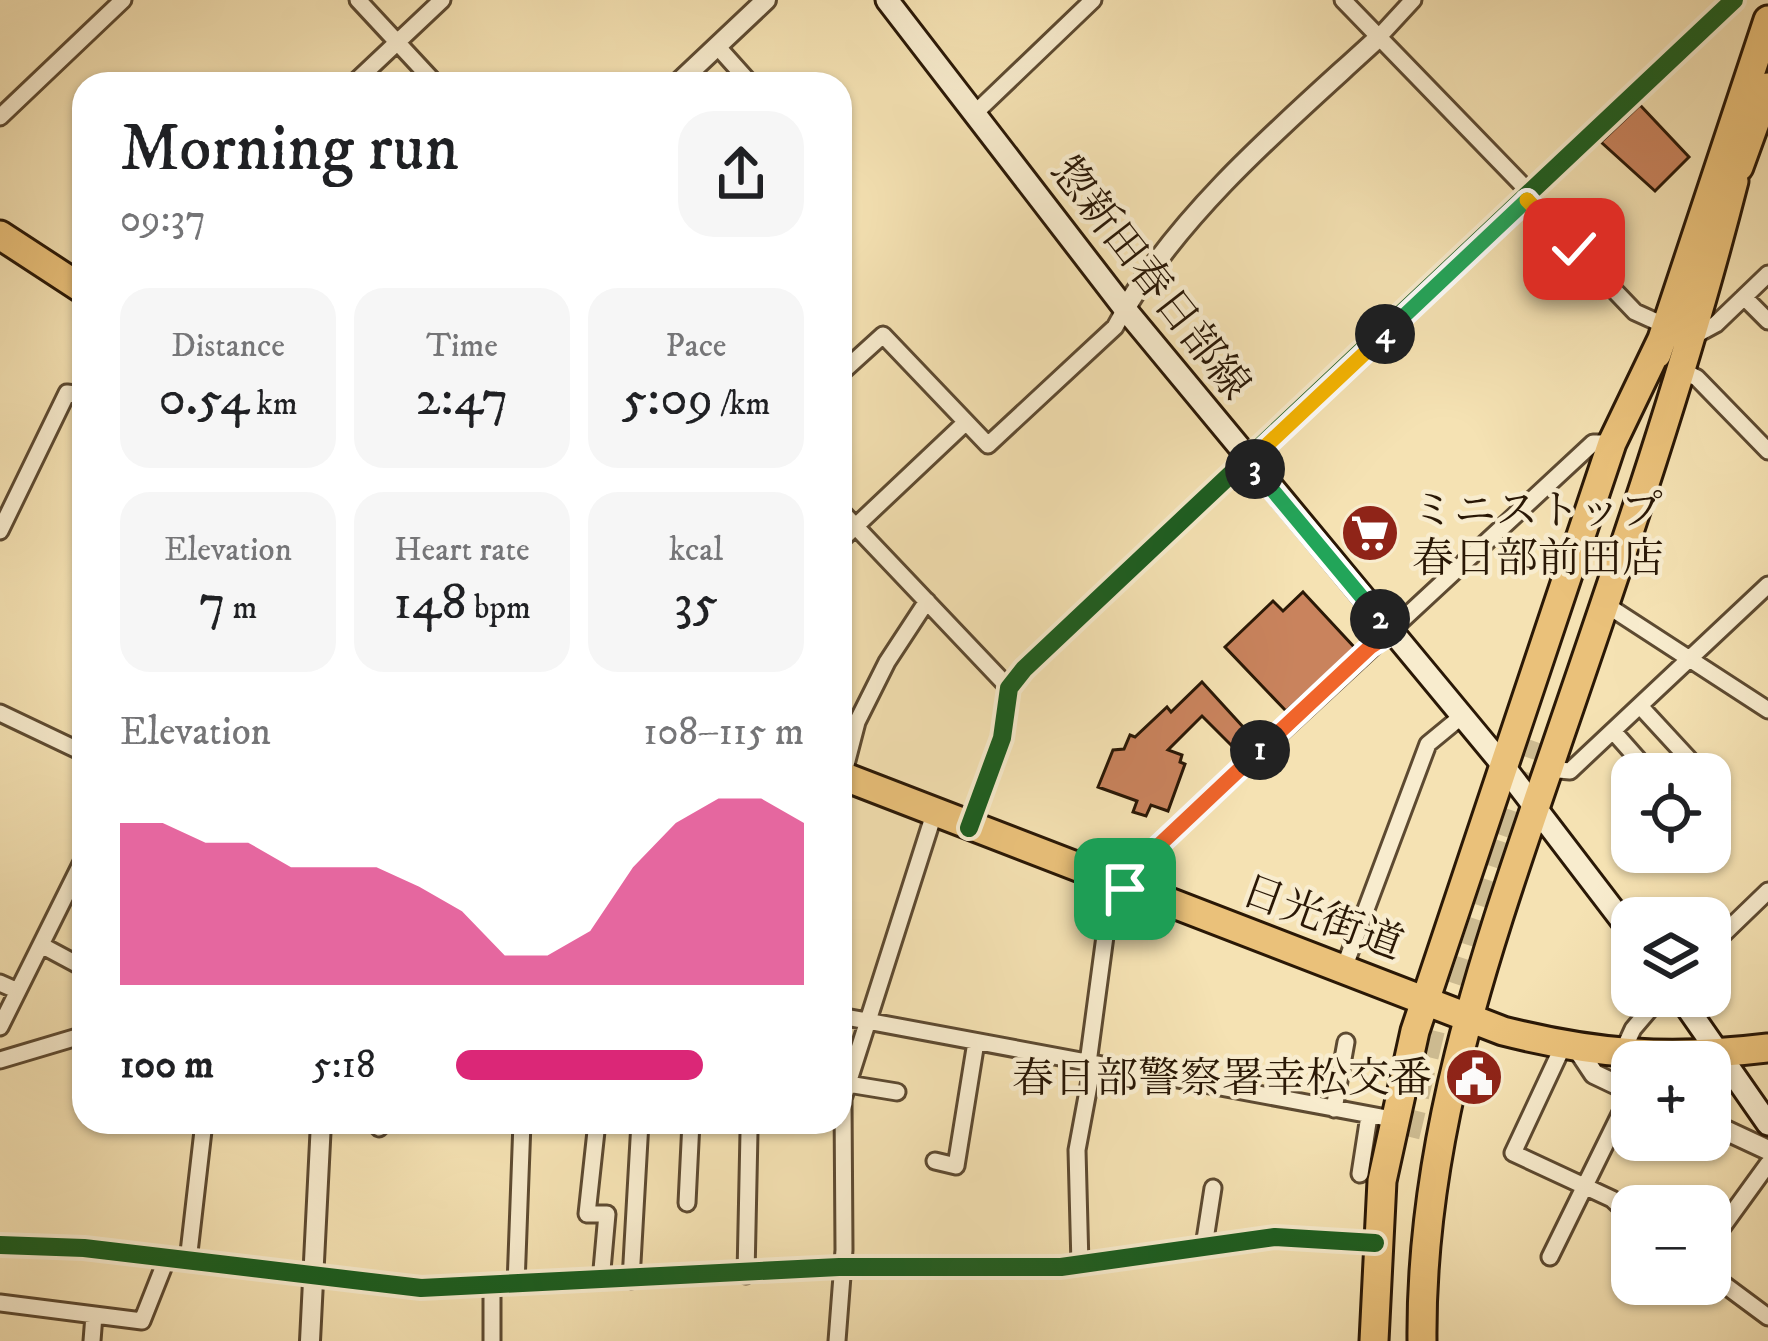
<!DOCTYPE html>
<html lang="en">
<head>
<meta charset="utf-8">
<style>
  :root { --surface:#fff; --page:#f6f6f6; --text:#202124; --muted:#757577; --accent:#db2777 }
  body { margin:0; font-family:"IM FELL DW Pica","Noto Serif JP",serif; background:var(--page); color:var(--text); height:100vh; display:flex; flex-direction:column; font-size:45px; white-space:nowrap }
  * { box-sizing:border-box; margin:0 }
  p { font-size:39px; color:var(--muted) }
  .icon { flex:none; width:66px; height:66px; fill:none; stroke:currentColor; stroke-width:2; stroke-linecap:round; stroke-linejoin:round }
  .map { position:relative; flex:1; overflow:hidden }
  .drawer { position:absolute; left:72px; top:72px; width:780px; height:1062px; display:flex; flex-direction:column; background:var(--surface); border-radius:36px; box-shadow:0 3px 9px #0004 }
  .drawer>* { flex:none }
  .tools { position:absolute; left:1611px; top:753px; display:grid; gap:24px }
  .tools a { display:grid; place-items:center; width:120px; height:120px; border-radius:24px; background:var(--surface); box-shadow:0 3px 9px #0004; font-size:60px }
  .pin { position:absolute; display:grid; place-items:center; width:102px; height:102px; color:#fff; margin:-51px; border-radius:24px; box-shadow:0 6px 18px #0006 }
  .km { position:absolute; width:60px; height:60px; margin:-30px; border-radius:50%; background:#222; color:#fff; font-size:33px; line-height:60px; text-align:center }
  .round { display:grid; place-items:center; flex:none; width:126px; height:126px; border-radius:36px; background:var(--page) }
  .headline { display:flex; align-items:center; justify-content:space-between; height:204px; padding:0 48px }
  h1 { font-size:66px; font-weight:600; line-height:90px }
  .metrics { display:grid; grid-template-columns:repeat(3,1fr); gap:18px; height:204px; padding:12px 48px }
  .metrics div { display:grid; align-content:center; border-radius:30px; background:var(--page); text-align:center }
  .metrics b { font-size:51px; font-weight:600 }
  .metrics small { font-size:33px; font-weight:400 }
  .metrics p { font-size:33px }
  .chart { height:336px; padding:24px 48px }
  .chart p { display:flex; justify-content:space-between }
  .chart svg { width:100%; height:216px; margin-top:12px; fill:var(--accent); opacity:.7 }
  ul { padding:0 48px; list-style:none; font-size:39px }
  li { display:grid; grid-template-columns:192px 144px 1fr; align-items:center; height:90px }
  li i { height:30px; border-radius:15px; background:var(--accent) }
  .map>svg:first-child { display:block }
  .building { fill:#c9835d; stroke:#2a1806; stroke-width:3 }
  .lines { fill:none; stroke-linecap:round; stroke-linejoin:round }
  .trunk-tunnel { stroke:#ccba90; stroke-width:27; stroke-dasharray:27 14; stroke-linecap:butt }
  .minor-casing { stroke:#5d4a31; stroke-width:21 }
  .tertiary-casing { stroke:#5d4a31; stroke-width:24 }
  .secondary-casing { stroke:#2a1806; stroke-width:27 }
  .trunk-casing { stroke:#2a1806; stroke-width:33 }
  .minor { stroke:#f8ecce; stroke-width:15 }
  .tertiary { stroke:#f8ecce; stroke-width:18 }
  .secondary { stroke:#f8ecce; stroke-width:21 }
  .trunk { stroke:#eac17a; stroke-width:27 }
  .cycleway-casing { stroke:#f8ecce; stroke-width:26 }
  .cycleway { stroke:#1b5e20; stroke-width:18 }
  .split-1-casing { stroke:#fff; stroke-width:24 }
  .split-2-casing { stroke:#fff; stroke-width:24 }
  .split-3-casing { stroke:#fff; stroke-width:24 }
  .split-4-casing { stroke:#fff; stroke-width:24 }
  .split-5-casing { stroke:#fff; stroke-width:24 }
  .split-6-casing { stroke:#fff; stroke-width:24 }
  .split-1 { stroke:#f0652b; stroke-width:15 }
  .split-2 { stroke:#f0652b; stroke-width:15 }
  .split-3 { stroke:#22a559; stroke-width:15 }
  .split-4 { stroke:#f5b400; stroke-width:15 }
  .split-5 { stroke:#22a559; stroke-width:15 }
  .split-6 { stroke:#f5b400; stroke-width:15 }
  .labels { text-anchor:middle; stroke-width:9; stroke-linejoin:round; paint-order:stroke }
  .street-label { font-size:42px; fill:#2a1806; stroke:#f8ecce }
  .poi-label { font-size:42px; fill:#2a1806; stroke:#f8ecce; text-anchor:start }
</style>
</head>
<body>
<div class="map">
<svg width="1768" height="1341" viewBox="0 0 1768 1341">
  <rect width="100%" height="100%" fill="#f5e2b3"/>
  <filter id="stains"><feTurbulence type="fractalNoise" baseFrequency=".00167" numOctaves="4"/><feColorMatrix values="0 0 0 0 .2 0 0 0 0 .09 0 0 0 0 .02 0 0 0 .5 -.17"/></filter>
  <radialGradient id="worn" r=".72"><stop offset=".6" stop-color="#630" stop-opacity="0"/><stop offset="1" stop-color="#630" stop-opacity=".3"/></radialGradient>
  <path class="building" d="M1640 105 1689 157 1655 191 1601 142Z
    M1303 592 1355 648 1286 711 1225 647 1273 601 1283 611Z
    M1202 682 1255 740 1240 754 1202 716 1168 750 1182 755 1180 762 1185 764 1168 811 1151 805 1146 816 1133 812 1137 801 1098 787 1113 750 1124 749 1130 735 1135 737 1167 707 1171 712Z"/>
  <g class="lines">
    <path class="trunk-tunnel" d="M1495 833 1528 739
      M1449 1025 1518 816
      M1406 1136 1440 994"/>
    <defs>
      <path id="minor" d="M358 0 436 84
        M1343 0 1532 195
        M1377 39 1413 0
        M717 46 751 84
        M353 84 442 0
        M974 114 1093 0
        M0 117 123 0
        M1527 199 1635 312 1666 326
        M1744 297 1768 321
        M1692 337 1716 324 1768 274
        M1681 370 1697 378 1768 451
        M840 374 883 335 988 445 1115 327 1125 309
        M840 510 1009 688
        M0 531 67 393 84 395
        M840 541 966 422
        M1605 604 1768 710
        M1640 706 1699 770 1695 774
        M0 713 84 753
        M1613 731 1651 774
        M1548 769 1570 771 1768 585
        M843 776 857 722 887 662 927 601
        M969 828 1002 738 1009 688 1024 669 1734 0
        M1125 889 1137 866 1593 443H1612
        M41 945 84 968
        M1710 947 1768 891
        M1344 968 1428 744 1462 716
        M0 983 18 991
        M840 1016 1392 1119
        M0 1027 84 858
        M1563 1046 1513 1153 1612 1199 1632 1218
        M1622 1053 1633 1029 1661 996
        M0 1060 84 1035
        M1088 1063 1112 884
        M848 1084 897 1092
        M1334 1109 1346 1042
        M597 1122 587 1214H607L601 1281
        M379 1128 380 1122
        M935 1161 956 1166 976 1042
        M1360 1174 1369 1116
        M687 1203 691 1122
        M1710 1244 1768 1164
        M0 1245 84 1248 421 1288 839 1267H1061L1275 1237 1375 1243
        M1204 1246 1213 1188
        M1550 1257 1631 1092
        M188 1261 204 1122
        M1080 1265 1077 1150 1093 1064
        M1710 1274 1768 1317
        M746 1275 749 1132
        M631 1280 640 1122
        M516 1285 522 1122
        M0 1303 142 1321 167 1258
        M92 1341 94 1315
        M492 1341V1286
        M837 1341 844 1250 843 1099 934 814"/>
      <path id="tertiary" d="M677 84 766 0
        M1125 309C1186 206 1290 119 1377 39
        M1578 1050 1594 1074 1632 1092
        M1710 1123 1768 1150
        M310 1341 321 1122"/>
      <path id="secondary" d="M887 0 1125 309 1502 764 1632 934
        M1679 996 1768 1124"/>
      <path id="trunk" d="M1739 167 1768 87
        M0 235 84 290
        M1657 354 1768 20
        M840 775 1503 1031C1598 1055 1670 1060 1768 1048
        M1374 1341 1382 1181 1415 1031 1612 443 1662 339
        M1422 1341C1420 1127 1492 935 1560 735 1623 552 1686 369 1734 181"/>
    </defs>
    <use href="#minor" class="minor-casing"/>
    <use href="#tertiary" class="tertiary-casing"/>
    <use href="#secondary" class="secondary-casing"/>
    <use href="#trunk" class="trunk-casing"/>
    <use href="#minor" class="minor"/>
    <use href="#tertiary" class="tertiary"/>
    <use href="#secondary" class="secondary"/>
    <use href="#trunk" class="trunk"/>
    <defs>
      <path id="cycleway" d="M969 828 1002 738 1009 688 1024 669 1734 0
        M0 1245 84 1248 421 1288 839 1267H1061L1275 1237 1375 1243"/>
    </defs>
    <use href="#cycleway" class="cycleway-casing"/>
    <use href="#cycleway" class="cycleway"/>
  </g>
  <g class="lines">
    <defs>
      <path id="split-1" d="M1125 889 1137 866 1260 750"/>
      <path id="split-2" d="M1260 750 1370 647 1392 633 1380 619"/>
      <path id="split-3" d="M1255 469 1380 619"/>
      <path id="split-4" d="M1255 469 1250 461 1385 334"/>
      <path id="split-5" d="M1385 334 1527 200"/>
      <path id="split-6" d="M1527 200 1574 249"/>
    </defs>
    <use href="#split-1" class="split-1-casing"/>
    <use href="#split-2" class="split-2-casing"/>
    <use href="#split-3" class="split-3-casing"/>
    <use href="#split-4" class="split-4-casing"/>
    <use href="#split-5" class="split-5-casing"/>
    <use href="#split-6" class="split-6-casing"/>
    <use href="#split-1" class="split-1"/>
    <use href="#split-2" class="split-2"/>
    <use href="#split-3" class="split-3"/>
    <use href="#split-4" class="split-4"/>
    <use href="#split-5" class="split-5"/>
    <use href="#split-6" class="split-6"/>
  </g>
  <defs>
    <symbol id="supermarket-disc" viewBox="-11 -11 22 22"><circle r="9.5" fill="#8f2418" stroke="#f8ecce"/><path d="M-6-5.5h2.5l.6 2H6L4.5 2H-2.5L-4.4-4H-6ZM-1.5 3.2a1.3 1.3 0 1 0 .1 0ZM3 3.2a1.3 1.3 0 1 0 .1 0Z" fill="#fff"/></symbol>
    <symbol id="civic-disc" viewBox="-11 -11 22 22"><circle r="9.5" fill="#8f2418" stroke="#f8ecce"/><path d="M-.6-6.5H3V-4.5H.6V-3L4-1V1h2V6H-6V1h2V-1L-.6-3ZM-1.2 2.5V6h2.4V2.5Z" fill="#fff"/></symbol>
  </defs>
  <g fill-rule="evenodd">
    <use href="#supermarket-disc" x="1337" y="500" width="66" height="66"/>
    <use href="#civic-disc" x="1441" y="1044" width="66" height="66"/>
  </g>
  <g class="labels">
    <g class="street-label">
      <text transform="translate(1152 277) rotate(52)" y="15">惣新田春日部線</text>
      <text transform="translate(1323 916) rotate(20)" y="15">日光街道</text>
    </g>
    <g class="poi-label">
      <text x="1412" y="524">ミニストップ<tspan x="1412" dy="48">春日部前田店</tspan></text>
      <text x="1432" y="1092" text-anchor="end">春日部警察署幸松交番</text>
    </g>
  </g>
  <rect width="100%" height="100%" filter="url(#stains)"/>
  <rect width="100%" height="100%" fill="url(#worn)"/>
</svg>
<div class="tools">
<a><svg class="icon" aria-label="locate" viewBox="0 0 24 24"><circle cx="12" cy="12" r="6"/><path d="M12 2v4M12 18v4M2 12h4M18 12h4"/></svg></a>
<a><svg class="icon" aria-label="layers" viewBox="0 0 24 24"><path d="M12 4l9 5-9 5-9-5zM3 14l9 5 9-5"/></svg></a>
<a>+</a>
<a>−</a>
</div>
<div class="pin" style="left:1125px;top:889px;background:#1e9e55"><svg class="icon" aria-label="arrive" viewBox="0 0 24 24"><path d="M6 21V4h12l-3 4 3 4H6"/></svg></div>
<div class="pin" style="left:1574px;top:249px;background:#d93025"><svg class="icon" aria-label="check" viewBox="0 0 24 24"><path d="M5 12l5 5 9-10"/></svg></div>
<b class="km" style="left:1260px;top:750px">1</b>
<b class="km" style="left:1380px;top:619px">2</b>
<b class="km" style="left:1255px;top:469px">3</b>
<b class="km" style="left:1385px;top:334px">4</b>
<section class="drawer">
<div class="headline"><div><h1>Morning run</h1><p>09:37</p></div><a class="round"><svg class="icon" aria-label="share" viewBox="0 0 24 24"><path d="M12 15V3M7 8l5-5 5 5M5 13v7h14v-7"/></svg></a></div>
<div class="metrics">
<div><p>Distance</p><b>0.54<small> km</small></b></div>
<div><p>Time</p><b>2:47</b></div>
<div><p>Pace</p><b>5:09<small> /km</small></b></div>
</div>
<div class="metrics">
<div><p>Elevation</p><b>7<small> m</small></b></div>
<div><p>Heart rate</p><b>148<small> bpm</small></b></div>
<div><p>kcal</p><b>35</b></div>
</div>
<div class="chart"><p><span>Elevation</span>108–115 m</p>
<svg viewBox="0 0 160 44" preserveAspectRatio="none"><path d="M0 44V11L10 11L20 15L30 15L40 20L50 20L60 20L70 24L80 29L90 38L100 38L110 33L120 20L130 11L140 6L150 6L160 11V44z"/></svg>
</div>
<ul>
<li><b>100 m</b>5:18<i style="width:71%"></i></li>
</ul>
</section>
</div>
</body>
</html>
